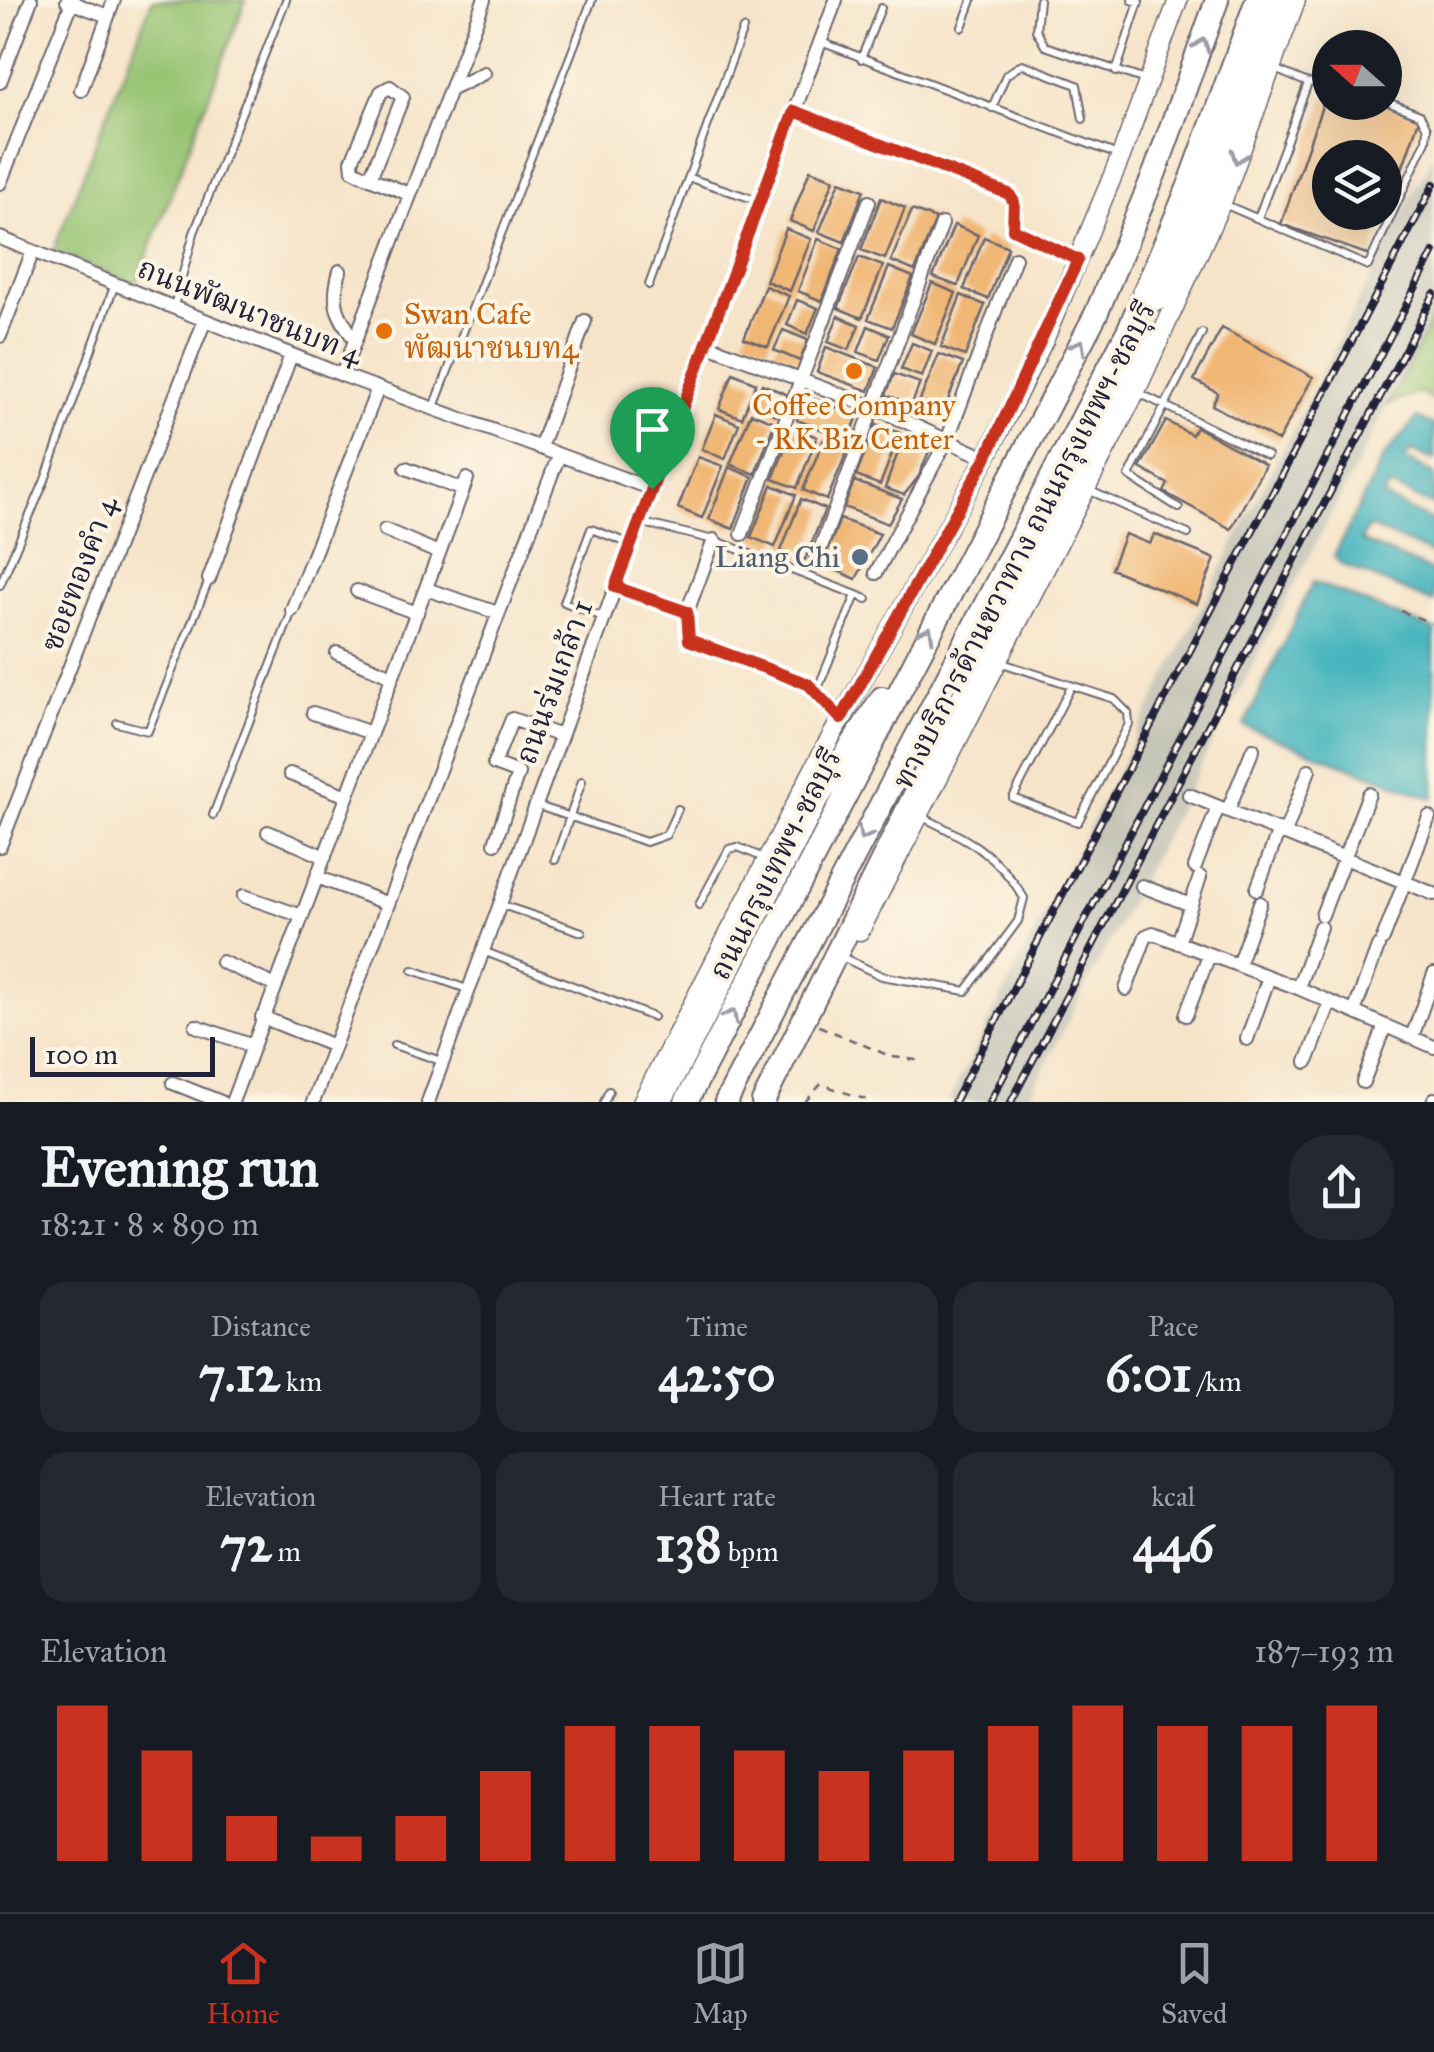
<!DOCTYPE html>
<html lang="en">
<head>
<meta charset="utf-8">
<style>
  :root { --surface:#171b24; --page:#242831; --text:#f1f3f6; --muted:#9ea1a6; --line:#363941; --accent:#c8321e }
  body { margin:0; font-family:"IM FELL Great Primer","Noto Serif Thai",serif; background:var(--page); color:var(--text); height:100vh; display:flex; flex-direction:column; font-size:38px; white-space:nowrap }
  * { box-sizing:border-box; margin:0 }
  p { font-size:32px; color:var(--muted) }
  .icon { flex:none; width:55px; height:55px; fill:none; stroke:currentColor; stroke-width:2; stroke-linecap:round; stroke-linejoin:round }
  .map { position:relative; height:1102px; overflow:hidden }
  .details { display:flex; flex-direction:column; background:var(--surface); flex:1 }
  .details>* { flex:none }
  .needle { width:65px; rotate:291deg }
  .tools { position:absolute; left:1312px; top:30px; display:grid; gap:20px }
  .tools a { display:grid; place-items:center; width:90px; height:90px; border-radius:50%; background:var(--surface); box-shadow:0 10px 40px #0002; font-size:50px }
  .scale { position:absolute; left:30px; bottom:25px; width:185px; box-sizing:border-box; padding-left:10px; border:5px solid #22223b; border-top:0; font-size:28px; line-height:35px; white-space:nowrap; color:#22223b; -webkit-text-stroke:8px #fcf5e5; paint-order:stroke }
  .pin { position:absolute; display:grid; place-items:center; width:85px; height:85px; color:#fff; margin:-102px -42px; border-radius:50% 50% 50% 0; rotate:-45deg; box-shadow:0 0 10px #0007 }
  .pin .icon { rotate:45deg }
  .round { display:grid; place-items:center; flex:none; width:105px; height:105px; border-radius:40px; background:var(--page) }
  .head { display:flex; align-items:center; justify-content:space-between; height:170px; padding:0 40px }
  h1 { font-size:55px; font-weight:700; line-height:75px }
  .stats { display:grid; grid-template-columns:repeat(3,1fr); gap:15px; height:170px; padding:10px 40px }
  .stats div { display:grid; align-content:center; border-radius:25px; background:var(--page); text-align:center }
  .stats b { font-size:50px; font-weight:700 }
  .stats small { font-size:28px; font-weight:400 }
  .stats p { font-size:28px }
  .chart { height:280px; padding:20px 40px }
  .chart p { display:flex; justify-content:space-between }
  .chart svg { width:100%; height:180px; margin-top:10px; stroke:var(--accent); stroke-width:6 }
  .dock { display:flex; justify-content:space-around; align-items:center; height:140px; border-top:2px solid var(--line); background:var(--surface); font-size:28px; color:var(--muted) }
  .dock a { display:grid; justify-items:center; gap:5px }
  .dock .on { color:var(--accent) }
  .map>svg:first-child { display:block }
  .industrial { fill:#c5c5b8 }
  .green { fill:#95c371; stroke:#5c7256; stroke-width:2.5 }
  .water { fill:#46b5be; stroke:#346c7c; stroke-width:2.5 }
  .building { fill:#f0b673; fill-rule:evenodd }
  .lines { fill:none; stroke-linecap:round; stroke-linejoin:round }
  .service-casing { stroke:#6c666d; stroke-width:10 }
  .minor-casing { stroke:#6c666d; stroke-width:16 }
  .secondary-casing { stroke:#6c666d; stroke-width:21 }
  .motorway-casing { stroke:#6c666d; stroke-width:26 }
  .path { stroke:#6c666d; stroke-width:2.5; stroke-dasharray:8 8; stroke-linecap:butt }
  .service { stroke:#fff; stroke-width:6 }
  .minor { stroke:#fff; stroke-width:12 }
  .secondary { stroke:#fff; stroke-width:18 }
  .motorway { stroke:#fff; stroke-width:22 }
  .rail-casing { stroke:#22223b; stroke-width:8 }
  .rail { stroke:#fcf5e5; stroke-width:4; stroke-dasharray:11; stroke-linecap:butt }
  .oneway { stroke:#9c9ca7 }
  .route-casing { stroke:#fff; stroke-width:20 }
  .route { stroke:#c8321e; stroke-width:12 }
  .food-dot { fill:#e8710a; stroke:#fcf5e5; stroke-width:4 }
  .service-dot { fill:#5c6f8a; stroke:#fcf5e5; stroke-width:4 }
  .labels { text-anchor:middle; stroke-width:8; stroke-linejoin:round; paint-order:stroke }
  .street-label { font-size:30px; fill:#22223b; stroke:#fcf5e5 }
  .food-label { font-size:30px; fill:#c56008; stroke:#fcf5e5; text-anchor:start }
  .service-label { font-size:30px; fill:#4e5e75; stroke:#fcf5e5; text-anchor:end }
</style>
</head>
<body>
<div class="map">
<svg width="1434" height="1102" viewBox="0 0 1434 1102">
  <rect width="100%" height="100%" fill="#fcf5e5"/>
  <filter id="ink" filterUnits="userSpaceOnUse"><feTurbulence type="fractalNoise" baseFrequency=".01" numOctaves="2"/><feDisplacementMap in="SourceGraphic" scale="20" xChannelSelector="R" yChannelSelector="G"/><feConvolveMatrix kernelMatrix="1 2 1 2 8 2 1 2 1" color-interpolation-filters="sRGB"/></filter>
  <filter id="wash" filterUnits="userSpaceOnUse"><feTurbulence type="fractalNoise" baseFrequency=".0048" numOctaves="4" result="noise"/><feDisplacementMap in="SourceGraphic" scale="40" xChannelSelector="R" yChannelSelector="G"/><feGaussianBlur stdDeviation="2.25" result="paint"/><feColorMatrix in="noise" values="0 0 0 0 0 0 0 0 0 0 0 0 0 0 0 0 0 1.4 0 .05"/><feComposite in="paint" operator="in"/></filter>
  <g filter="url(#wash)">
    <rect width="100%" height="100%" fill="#f6e4c9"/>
    <path class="industrial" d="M1434 154V316L1026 1102H948Z"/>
    <path class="green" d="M152 0H246L136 285 53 251Z
      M1434 316V400L1418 393 1388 405Z"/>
    <path class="water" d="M1417 418 1434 425V460L1412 451 1404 458 1434 474V506L1390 486 1383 497 1434 522V555L1373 528H1367L1361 541 1434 572V603L1341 564 1334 556 1384 456Z
      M1313 582 1434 630V799L1244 726Z"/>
    <g id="blocks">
      <path class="building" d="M1329 86 1330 102H1379L1420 117 1372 256 1281 224ZM1330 158H1385V212H1330Z
        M810 170 834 179 814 231 790 221Z
        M840 181 864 190 844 242 819 232Z
        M881 198 905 208 885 259 861 250Z
        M912 210 936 219 915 271 891 261Z
        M954 225 978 235 958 286 933 277Z
        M786 229 811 239 790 291 766 281Z
        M984 237 1008 247 988 299 964 289Z
        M818 239 842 249 822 301 798 291Z
        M859 257 883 266 862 318 838 308Z
        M889 267 913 277 892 328 868 319Z
        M932 283 956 293 935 344 911 334Z
        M765 286 789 296 768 347 744 338Z
        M961 295 985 305 965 356 941 347Z
        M797 300 818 308 807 334 787 325Z
        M838 316 859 325 849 350 828 342Z
        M868 326 889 335 879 360 858 352Z
        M1222 328 1313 377 1278 441 1212 405 1218 393 1194 380Z
        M783 330 808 340 800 361 774 350Z
        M912 343 932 351 922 377 901 369Z
        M826 347 878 367 869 391 817 372Z
        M939 354 963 363 942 415 918 405Z
        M733 373 756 383 742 418 719 409Z
        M894 374 920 383 912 404 886 395Z
        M762 384 788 395 779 416 754 405Z
        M806 396 858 415 849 440 797 420Z
        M751 413 775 422 755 474 730 464Z
        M716 414 739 424 725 459 702 449Z
        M1166 421 1192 435 1196 427 1265 465 1231 529 1164 492 1168 484 1140 468Z
        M876 424 900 433 880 485 856 476Z
        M793 427 817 437 797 488 773 479Z
        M904 436 931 446 919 476 904 495 885 488Z
        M824 439 848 449 827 500 803 490Z
        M698 457 723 466 702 518 678 508Z
        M729 467 753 477 733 529 709 519Z
        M854 481 902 499 888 524 844 507Z
        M772 485 796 495 775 547 751 537Z
        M801 499 825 509 805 560 781 551Z
        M840 519 880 534 856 579 822 564Z
        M1125 534 1150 544 1154 534 1215 559 1197 604 1111 569Z"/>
    </g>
  </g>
  <g filter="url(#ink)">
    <use href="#blocks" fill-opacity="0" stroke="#6c666d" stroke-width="2.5"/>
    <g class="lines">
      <defs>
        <path id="service" d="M1039 0 1036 30 1045 46 1148 81
          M962 27 972 0
          M821 42 1118 155
          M861 59 881 8
          M1272 68 1308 83
          M1116 72 1139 2 1132 0
          M992 108 1006 75 1022 64 1077 85 1083 119
          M690 178 759 201
          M1226 205 1368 266 1426 141 1427 128 1420 115 1385 101
          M1258 218 1308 83 1330 81
          M649 285 743 29
          M174 306 194 233 286 0
          M1137 392 1267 456
          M434 407 592 0
          M1088 490 1188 534
          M1179 508 1129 476 1202 333
          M639 522 714 540 867 599
          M0 585 45 480 115 284
          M687 612 689 640 808 685 840 718
          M603 617 564 602 591 529 631 544
          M999 662 1114 699 1128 713 1129 724 1078 822 1013 798 1071 687
          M816 693 856 595
          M117 723 148 731 209 580
          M535 805 646 842 666 835 678 809
          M213 815 292 611
          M555 860 582 781
          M499 904 582 932
          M699 905 729 849 738 847 766 859
          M483 951 653 1017
          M846 959 882 976 966 991 1018 921 1024 898C998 854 965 837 920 816
          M413 970 467 989
          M394 1045 441 1061
          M604 1102 609 1091"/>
        <path id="minor" d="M67 1 108 16
          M0 82 31 0
          M390 87 403 97 370 178 353 170 352 161 381 92Z
          M81 90 114 0
          M450 90 484 73
          M793 111 1009 194 1014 202 1013 229 1078 260
          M370 178 409 194
          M0 183 73 0
          M0 238 342 375 652 489
          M340 271C331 303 336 313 355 340
          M0 336 33 251
          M705 344 873 407 986 458
          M342 375 484 0
          M540 448 585 321
          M406 468 463 490
          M385 530 439 553
          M742 534 869 202
          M816 560 942 224
          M876 573 948 438 1015 258
          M209 579 291 355
          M615 587 687 612 714 540
          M426 589 498 613
          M357 591 417 613
          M292 610 378 388
          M337 653 392 676
          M313 713 371 733
          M290 774 347 796
          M1189 795 1434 894
          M1228 810 1253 749
          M268 832 325 857
          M1285 833 1309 770
          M495 843 518 773 494 764 512 719 561 736
          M0 846 205 320
          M1195 867 1218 807
          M317 877 388 904
          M1142 886 1191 905
          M1257 889 1279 830
          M244 896 302 916
          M1322 915 1369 794
          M1383 939 1429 817
          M1178 943 1200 877
          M222 962 276 986
          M1238 965 1260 903
          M1298 988 1320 927
          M1126 989 1146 936 1153 933 1298 988 1434 1047
          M1354 1012 1378 947
          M1186 1015 1209 955
          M262 1017 334 1046 559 455
          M196 1026 253 1046
          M1412 1037 1434 974
          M1247 1039 1269 977
          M1307 1062 1330 1002
          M1363 1082 1385 1026
          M173 1083 221 1102
          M232 1102 467 479
          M313 1102 334 1046
          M428 1102 631 544 836 0
          M1433 1102 1434 1099"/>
        <path id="secondary" d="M860 931 1136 391 1224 197 1296 0
          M642 1102 821 755 986 458 1045 338 1121 156 1178 0"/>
        <path id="motorway" d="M1158 299 1202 203 1276 0
          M660 1102 816 801 882 698
          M686 1102 1096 314 1155 172 1217 0
          M726 1102 1129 329 1189 186 1257 0
          M763 1102 1141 337"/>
      </defs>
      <use href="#service" class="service-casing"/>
      <use href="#minor" class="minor-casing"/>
      <use href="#secondary" class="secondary-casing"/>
      <use href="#motorway" class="motorway-casing"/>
      <path class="path" d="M1401 611 1434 624
        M819 1026 892 1057 916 1060 922 1055
        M805 1102 821 1084 873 1102"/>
      <use href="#service" class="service"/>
      <use href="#minor" class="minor"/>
      <use href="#secondary" class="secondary"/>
      <use href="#motorway" class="motorway"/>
      <defs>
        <path id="rail" d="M954 1102 1434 184
          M990 1102 1434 252
          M1011 1102 1434 294"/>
      </defs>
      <use href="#rail" class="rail-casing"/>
      <use href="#rail" class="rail"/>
    </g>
    <defs><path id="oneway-chevron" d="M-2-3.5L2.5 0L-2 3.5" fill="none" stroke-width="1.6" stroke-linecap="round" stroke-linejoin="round" transform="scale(2.5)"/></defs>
    <g class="oneway">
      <use href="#oneway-chevron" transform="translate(1202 45) rotate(-70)"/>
      <use href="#oneway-chevron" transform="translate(1238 157) rotate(110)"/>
      <use href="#oneway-chevron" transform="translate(1079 346) rotate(-62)"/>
      <use href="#oneway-chevron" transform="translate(927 633) rotate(-62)"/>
      <use href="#oneway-chevron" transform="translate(864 834) rotate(118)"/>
      <use href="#oneway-chevron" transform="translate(731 1016) rotate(-62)"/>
    </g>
  </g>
  <g class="lines" filter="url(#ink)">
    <defs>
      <path id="route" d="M794 111 1009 194 1014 202 1013 229 1078 260 986 458 841 719 808 684 689 640 687 612 615 587Z"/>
    </defs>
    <use href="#route" class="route-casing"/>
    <use href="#route" class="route"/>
  </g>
  <g class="food-dot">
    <circle cx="384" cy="331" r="10"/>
    <circle cx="854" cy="371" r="10"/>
  </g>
  <circle class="service-dot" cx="860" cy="557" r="10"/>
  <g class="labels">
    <g class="street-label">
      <text transform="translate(250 311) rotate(22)" y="10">ถนนพัฒนาชนบท 4</text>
      <text transform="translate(1024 545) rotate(-63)" y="10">ทางบริการด้านขวาทาง ถนนกรุงเทพฯ-ชลบุรี</text>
      <text transform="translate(79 574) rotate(-69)" y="10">ซอยทองคำ 4</text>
      <text transform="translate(554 682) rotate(-70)" y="10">ถนนร่มเกล้า 1</text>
      <text transform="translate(775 864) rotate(-63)" y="10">ถนนกรุงเทพฯ-ชลบุรี</text>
    </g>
    <g class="food-label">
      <text x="404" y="324">Swan Cafe<tspan x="404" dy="34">พัฒนาชนบท4</tspan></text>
      <text x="854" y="415" text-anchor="middle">Coffee Company<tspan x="854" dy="34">- RK Biz Center</tspan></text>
    </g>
    <g class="service-label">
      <text x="840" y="567">Liang Chi</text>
    </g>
  </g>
</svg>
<div class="tools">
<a><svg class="needle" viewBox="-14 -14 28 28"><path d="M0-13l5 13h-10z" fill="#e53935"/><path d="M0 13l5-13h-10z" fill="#9ea1a6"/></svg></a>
<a><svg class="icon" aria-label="layers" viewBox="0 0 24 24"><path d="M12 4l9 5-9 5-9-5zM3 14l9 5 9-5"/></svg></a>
</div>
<div class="scale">100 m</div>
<div class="pin" style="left:652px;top:489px;background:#1e9e55"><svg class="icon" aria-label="arrive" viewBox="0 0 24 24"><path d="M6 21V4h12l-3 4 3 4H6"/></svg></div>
</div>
<section class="details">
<div class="head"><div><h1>Evening run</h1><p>18:21 · 8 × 890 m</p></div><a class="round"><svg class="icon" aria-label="share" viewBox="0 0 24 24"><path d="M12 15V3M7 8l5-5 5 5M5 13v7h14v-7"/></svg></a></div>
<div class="stats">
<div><p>Distance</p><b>7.12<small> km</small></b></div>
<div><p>Time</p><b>42:50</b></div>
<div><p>Pace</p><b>6:01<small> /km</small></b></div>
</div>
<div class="stats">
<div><p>Elevation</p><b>72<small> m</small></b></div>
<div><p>Heart rate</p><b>138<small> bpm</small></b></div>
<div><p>kcal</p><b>446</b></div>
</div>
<div class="chart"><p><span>Elevation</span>187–193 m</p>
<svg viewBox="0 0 160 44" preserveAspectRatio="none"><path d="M5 44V6M15 44V17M25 44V33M35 44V38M45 44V33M55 44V22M65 44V11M75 44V11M85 44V17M95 44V22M105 44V17M115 44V11M125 44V6M135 44V11M145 44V11M155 44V6"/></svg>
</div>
</section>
<nav class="dock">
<a class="on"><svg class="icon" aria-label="home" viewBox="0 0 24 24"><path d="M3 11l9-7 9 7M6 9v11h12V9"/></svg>Home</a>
<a><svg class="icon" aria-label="map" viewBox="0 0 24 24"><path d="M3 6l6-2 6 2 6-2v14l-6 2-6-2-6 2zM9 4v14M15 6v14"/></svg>Map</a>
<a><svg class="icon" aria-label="saved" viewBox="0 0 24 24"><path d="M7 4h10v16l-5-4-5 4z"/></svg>Saved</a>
</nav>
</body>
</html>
